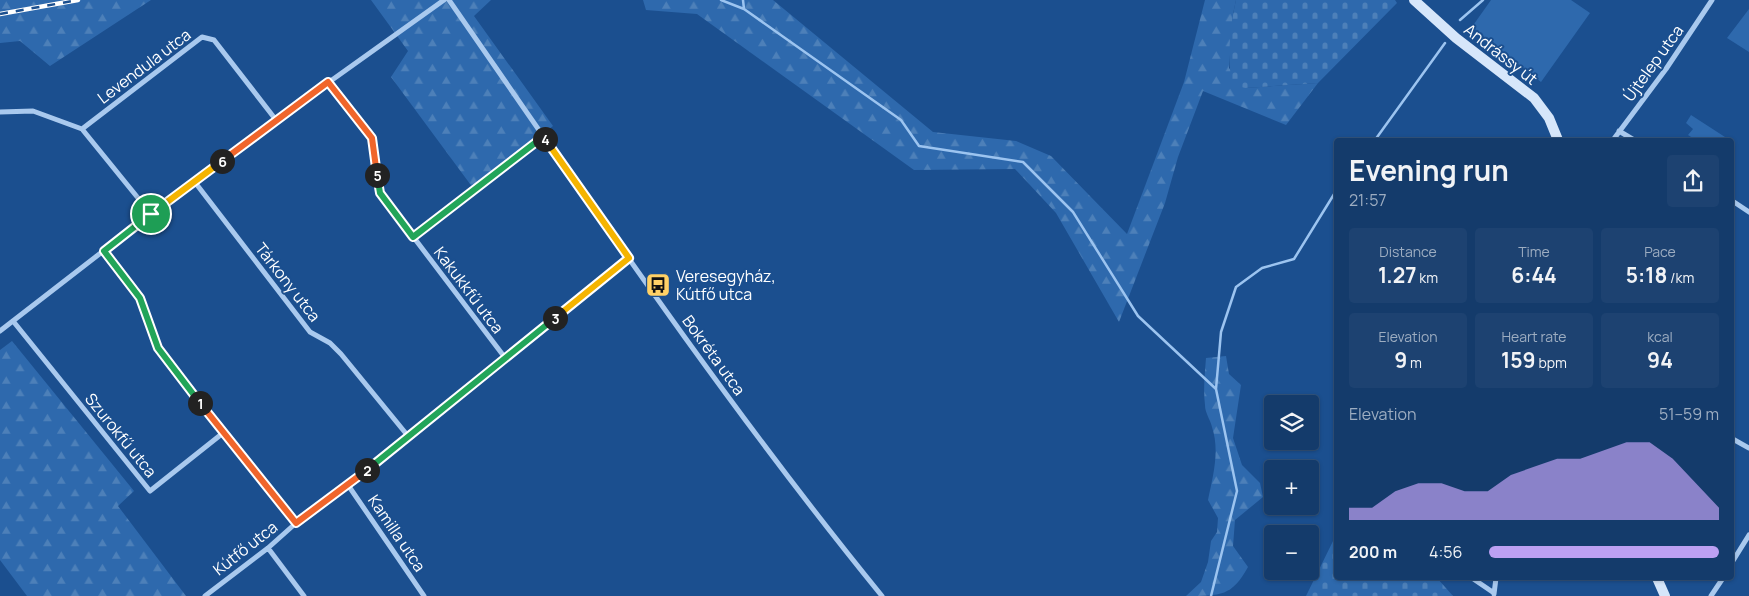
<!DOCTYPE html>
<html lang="en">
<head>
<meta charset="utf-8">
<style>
  :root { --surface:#143b6b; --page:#1d4271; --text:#f1f3f6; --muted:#9dadc1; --line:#33557e; --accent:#bca0f2 }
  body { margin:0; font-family:Manrope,sans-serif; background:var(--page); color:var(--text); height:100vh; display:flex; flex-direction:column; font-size:19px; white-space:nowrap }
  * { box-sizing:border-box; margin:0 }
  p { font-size:16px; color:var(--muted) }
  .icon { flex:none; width:28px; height:28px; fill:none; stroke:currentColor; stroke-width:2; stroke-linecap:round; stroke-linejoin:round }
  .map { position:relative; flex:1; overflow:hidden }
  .details { position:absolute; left:1334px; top:138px; width:400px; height:442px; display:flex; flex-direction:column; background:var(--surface); border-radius:5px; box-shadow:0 1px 4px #0004,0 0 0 1px var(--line) }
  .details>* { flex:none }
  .fabs { position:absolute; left:1264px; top:395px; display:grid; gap:10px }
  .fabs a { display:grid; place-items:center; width:55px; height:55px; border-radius:5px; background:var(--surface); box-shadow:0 1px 4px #0004,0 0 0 1px var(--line); font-size:25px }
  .pin { position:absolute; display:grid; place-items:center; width:42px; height:42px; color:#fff; margin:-21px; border:2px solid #fff; border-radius:50%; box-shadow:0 1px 5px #0007 }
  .km { position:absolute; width:25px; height:25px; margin:-12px; border-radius:50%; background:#222; color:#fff; font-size:14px; line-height:25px; text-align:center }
  .round { display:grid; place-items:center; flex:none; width:52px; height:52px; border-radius:5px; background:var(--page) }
  .head { display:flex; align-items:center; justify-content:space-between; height:85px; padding:0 15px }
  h1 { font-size:28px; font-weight:700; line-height:38px }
  .metrics { display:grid; grid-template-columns:repeat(3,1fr); gap:8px; height:85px; padding:5px 15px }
  .metrics div { display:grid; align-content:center; border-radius:5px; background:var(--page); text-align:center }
  .metrics b { font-size:21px; font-weight:700 }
  .metrics small { font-size:14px; font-weight:400 }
  .metrics p { font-size:14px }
  .chart { height:140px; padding:10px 15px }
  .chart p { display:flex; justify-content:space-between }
  .chart svg { width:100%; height:90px; margin-top:5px; fill:var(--accent); opacity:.7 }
  ul { padding:0 15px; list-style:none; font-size:16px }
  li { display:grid; grid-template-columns:80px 60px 1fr; align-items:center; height:38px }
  li i { height:12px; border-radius:6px; background:var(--accent) }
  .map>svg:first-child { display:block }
  .grass { fill:#2e69ad }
  .forest { fill:url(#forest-firs) }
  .cemetery { fill:url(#cemetery-stones) }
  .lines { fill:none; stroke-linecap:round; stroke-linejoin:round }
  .stream { stroke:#9cc4f0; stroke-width:2.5 }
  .street { stroke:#a9c9ee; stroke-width:5 }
  .secondary { stroke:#d6e6fa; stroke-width:10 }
  .rail-casing { stroke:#fff; stroke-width:4.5 }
  .rail { stroke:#1b4f8f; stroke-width:2.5; stroke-dasharray:8; stroke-linecap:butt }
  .split-1-casing { stroke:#fff; stroke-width:10 }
  .split-2-casing { stroke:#fff; stroke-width:10 }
  .split-3-casing { stroke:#fff; stroke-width:10 }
  .split-4-casing { stroke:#fff; stroke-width:10 }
  .split-5-casing { stroke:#fff; stroke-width:10 }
  .split-6-casing { stroke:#fff; stroke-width:10 }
  .split-7-casing { stroke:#fff; stroke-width:10 }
  .split-1 { stroke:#22a559; stroke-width:6 }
  .split-2 { stroke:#f0652b; stroke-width:6 }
  .split-3 { stroke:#22a559; stroke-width:6 }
  .split-4 { stroke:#f5b400; stroke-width:6 }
  .split-5 { stroke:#22a559; stroke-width:6 }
  .split-6 { stroke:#f0652b; stroke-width:6 }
  .split-7 { stroke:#f5b400; stroke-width:6 }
  .labels { text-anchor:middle; stroke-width:4; stroke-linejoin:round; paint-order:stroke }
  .street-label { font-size:16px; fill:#fff; stroke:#1b4f8f }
  .poi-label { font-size:16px; fill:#fff; stroke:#1b4f8f; text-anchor:start }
</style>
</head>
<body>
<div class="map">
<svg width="1749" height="596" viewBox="0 0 1749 596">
  <defs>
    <pattern id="forest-firs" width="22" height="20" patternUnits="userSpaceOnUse" patternTransform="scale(1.25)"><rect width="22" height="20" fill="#2e69ad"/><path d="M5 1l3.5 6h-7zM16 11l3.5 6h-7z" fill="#4d80b9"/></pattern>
    <pattern id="cemetery-stones" width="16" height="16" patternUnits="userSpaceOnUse" patternTransform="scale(1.25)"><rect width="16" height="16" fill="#2e69ad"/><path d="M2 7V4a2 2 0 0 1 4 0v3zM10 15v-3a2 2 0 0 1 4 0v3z" fill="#4d80b9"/></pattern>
  </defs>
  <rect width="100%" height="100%" fill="#1b4f8f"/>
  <path class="grass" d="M1491 0H1571L1590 13 1541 82 1474 29V24Z
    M1749 9V52L1727 38Z
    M1691 115 1725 137 1723 140H1696L1688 135 1693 129 1686 123Z"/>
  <path class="forest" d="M0 0H151L50 66 20 41 0 43Z
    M371 0H491L474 16 553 126 473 188 391 77 408 51Z
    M643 0H773L933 132 1016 141 1051 156 1127 234 1184 82 1205 0H1236L1233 14 1229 68 1245 88 1318 83 1286 125 1203 91 1178 157 1165 203 1119 322 1056 213 1015 169 914 170 697 14 646 10Z
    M12 341 134 491 118 506 186 596H27L0 560V350Z
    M1226 356 1229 374 1241 385 1233 438 1242 465 1260 483 1263 497 1235 520 1233 546 1248 567C1232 596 1221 596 1186 596L1201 582 1208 562 1211 541 1217 532 1218 518 1208 500C1213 476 1220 451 1212 427 1210 419 1205 413 1205 405 1203 389 1205 373 1206 358Z"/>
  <path class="cemetery" d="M1236 0H1395L1397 3 1318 83 1245 88 1232 84C1227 57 1230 26 1236 0Z
    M1336 535V578H1437L1453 596H1306Z"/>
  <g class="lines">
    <path class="stream" d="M721 0 744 9
      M743 0 744 9 901 120 919 146 1023 162 1073 212 1138 316 1216 389 1237 491 1211 596
      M1460 20 1483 0
      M1375 140 1445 43
      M1216 389 1221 332 1236 287 1262 268 1294 259 1336 191"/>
    <path class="street" d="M449 0C589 202 727 406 882 596
      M328 81 372 138 380 193 506 359
      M0 112 33 111 82 129 202 37 214 40 276 120
      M82 129 151 214
      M1619 131 1634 140
      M1613 140 1666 69 1712 0
      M194 181 310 332 330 343 341 354 408 436
      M1731 200 1749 212
      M413 237 544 136
      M104 251 140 298 158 348 223 433 296 523
      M13 321 150 491 223 433
      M0 331 151 214 276 120 444 0
      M1731 438 1749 448
      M348 485 424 596
      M268 548 304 596
      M1731 564 1749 535
      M1472 578 1494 593
      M1494 594 1496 578
      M205 596 268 548 296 523 348 485 629 258
      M1711 596 1723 578"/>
    <path class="secondary" d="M1414 0 1456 38 1534 98 1549 118 1558 140
      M1657 578 1665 596"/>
    <defs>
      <path id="rail" d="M0 14 78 0"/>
    </defs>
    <use href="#rail" class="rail-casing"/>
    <use href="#rail" class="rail"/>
  </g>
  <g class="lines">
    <defs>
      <path id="split-1" d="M151 214 104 251 140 298 158 348 200 403"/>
      <path id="split-2" d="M200 403 296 523 367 470"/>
      <path id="split-3" d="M367 470 555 318"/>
      <path id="split-4" d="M545 139 629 258 555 318"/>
      <path id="split-5" d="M377 175 380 193 413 237 544 136 545 139"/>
      <path id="split-6" d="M222 161 328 82 372 138 377 175"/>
      <path id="split-7" d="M151 214 222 161"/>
    </defs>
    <use href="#split-1" class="split-1-casing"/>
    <use href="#split-2" class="split-2-casing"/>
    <use href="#split-3" class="split-3-casing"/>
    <use href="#split-4" class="split-4-casing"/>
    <use href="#split-5" class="split-5-casing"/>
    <use href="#split-6" class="split-6-casing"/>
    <use href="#split-7" class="split-7-casing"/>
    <use href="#split-1" class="split-1"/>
    <use href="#split-2" class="split-2"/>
    <use href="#split-3" class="split-3"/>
    <use href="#split-4" class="split-4"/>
    <use href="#split-5" class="split-5"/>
    <use href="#split-6" class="split-6"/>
    <use href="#split-7" class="split-7"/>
  </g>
  <defs>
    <symbol id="bus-square" viewBox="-11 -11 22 22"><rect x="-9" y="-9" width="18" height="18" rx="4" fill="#ffd166" stroke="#1b4f8f"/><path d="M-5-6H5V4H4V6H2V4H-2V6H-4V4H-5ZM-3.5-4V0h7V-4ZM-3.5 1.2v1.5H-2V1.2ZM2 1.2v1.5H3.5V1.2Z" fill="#111"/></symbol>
  </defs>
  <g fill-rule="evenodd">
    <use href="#bus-square" x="644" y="271" width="28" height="28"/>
  </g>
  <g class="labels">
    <g class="street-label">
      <text transform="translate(1501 54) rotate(38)" y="6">Andrássy út</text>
      <text transform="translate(1653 63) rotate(-54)" y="6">Újtelep utca</text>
      <text transform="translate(144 66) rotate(-37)" y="6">Levendula utca</text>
      <text transform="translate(288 282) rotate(52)" y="6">Tárkony utca</text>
      <text transform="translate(469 290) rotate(53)" y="6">Kakukkfű utca</text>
      <text transform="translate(714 355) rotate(54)" y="6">Bokréta utca</text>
      <text transform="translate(121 435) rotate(51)" y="6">Szurokfű utca</text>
      <text transform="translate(397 533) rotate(56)" y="6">Kamilla utca</text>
      <text transform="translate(245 548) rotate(-38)" y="6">Kútfő utca</text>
    </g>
    <g class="poi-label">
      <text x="676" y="282">Veresegyház,<tspan x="676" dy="18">Kútfő utca</tspan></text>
    </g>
  </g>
</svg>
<div class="fabs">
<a><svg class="icon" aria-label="layers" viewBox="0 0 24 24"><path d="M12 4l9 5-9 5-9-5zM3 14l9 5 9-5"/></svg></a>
<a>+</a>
<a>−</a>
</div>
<div class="pin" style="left:151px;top:214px;background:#1e9e55"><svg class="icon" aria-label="arrive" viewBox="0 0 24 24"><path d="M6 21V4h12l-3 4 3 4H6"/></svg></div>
<b class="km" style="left:200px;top:403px">1</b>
<b class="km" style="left:367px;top:470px">2</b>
<b class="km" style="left:555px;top:318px">3</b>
<b class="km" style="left:545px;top:139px">4</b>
<b class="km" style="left:377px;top:175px">5</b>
<b class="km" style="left:222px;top:161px">6</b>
<section class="details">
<div class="head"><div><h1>Evening run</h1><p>21:57</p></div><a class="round"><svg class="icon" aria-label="share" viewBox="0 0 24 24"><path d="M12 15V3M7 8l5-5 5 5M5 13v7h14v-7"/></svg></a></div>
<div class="metrics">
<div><p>Distance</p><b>1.27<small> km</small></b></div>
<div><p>Time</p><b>6:44</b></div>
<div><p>Pace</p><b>5:18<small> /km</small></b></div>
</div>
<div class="metrics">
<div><p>Elevation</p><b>9<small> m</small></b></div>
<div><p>Heart rate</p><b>159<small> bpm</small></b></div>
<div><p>kcal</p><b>94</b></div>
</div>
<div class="chart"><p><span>Elevation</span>51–59 m</p>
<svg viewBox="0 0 160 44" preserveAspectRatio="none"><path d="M0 44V38L10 38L20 30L30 26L40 26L50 30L60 30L70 22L80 18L90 14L100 14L110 10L120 6L130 6L140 14L150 26L160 38V44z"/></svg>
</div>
<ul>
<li><b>200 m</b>4:56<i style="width:100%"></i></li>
</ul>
</section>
</div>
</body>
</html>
